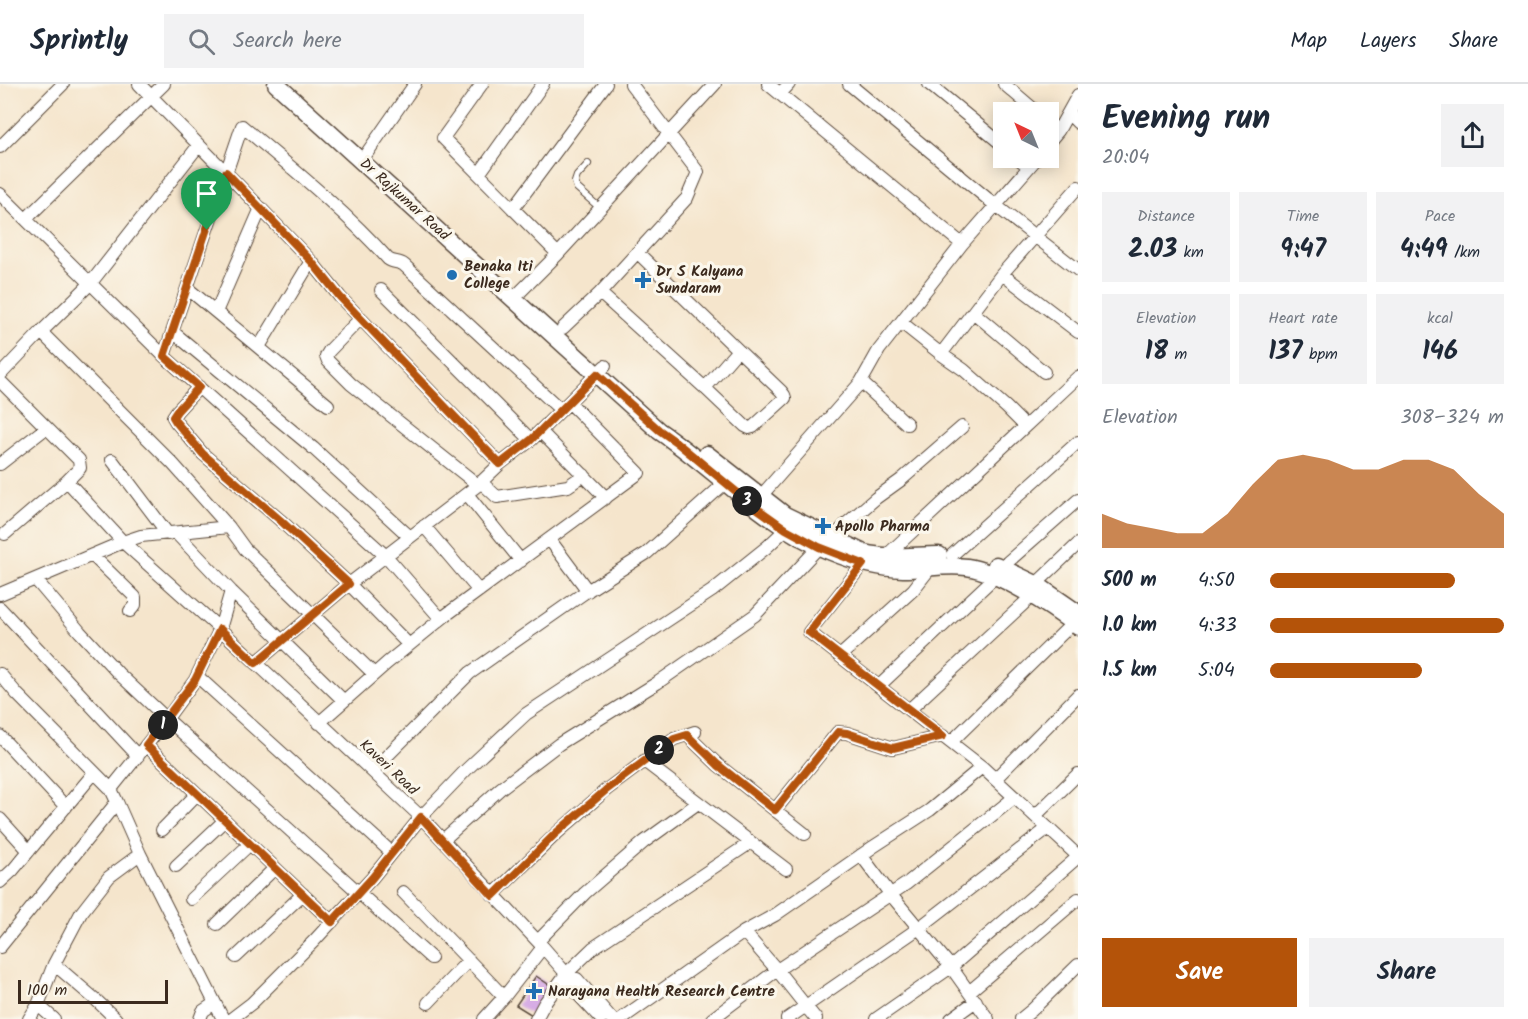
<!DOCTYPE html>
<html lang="en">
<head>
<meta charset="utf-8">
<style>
  :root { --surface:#fff; --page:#f2f2f3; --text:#1f2937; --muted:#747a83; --line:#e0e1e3; --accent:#b45309 }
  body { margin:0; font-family:Kalam,sans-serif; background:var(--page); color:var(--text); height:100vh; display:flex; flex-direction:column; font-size:22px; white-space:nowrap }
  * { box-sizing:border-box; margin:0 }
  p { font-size:20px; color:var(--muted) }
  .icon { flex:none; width:33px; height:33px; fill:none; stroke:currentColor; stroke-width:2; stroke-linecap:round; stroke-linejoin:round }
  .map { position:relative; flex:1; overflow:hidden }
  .side { display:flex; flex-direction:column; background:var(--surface); width:450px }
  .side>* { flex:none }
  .needle { width:39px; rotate:317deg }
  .controls { position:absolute; left:993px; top:18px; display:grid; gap:12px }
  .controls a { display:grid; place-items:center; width:66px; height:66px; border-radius:0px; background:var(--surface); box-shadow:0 3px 15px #0003; font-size:30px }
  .scale { position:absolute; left:18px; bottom:15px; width:150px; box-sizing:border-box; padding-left:6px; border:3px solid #3b2a1e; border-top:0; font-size:16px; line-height:21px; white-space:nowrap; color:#3b2a1e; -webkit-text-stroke:4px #fbf7ec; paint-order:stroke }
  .pin { position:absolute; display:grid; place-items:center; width:51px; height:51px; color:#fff; margin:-62px -26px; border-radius:50% 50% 50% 0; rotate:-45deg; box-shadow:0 0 6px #0007 }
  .pin .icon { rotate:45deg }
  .km { position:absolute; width:30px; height:30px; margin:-15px; border-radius:50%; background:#222; color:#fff; font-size:16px; line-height:30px; text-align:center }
  .round { display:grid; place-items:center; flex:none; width:63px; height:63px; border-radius:0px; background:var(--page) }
  .head { display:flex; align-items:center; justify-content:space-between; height:102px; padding:0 24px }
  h1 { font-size:33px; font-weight:700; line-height:45px }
  .figures { display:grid; grid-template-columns:repeat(3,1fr); gap:9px; height:102px; padding:6px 24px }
  .figures div { display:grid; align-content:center; border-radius:0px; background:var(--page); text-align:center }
  .figures b { font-size:26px; font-weight:700 }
  .figures small { font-size:16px; font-weight:400 }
  .figures p { font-size:16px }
  .chart { height:168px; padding:12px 24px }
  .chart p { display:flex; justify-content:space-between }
  .chart svg { width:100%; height:108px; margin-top:6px; fill:var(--accent); opacity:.7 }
  .button { display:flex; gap:12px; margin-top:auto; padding:12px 24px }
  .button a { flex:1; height:69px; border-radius:0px; background:var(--accent); color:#fff; font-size:24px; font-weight:700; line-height:69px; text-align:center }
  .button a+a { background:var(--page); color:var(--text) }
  ul { padding:0 24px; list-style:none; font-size:20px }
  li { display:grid; grid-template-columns:96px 72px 1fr; align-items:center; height:45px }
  li i { height:15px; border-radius:8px; background:var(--accent) }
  header { display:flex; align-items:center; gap:36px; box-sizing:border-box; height:84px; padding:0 30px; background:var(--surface); border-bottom:2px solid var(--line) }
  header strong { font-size:28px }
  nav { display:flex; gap:33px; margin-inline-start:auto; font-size:21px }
  .search { width:420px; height:54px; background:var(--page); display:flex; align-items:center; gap:15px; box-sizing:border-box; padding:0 21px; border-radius:0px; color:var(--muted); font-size:22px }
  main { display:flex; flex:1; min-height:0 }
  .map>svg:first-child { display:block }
  .building { fill:#d3a5e4 }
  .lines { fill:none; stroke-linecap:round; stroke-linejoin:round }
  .service-casing { stroke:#574638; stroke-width:8 }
  .minor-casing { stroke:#574638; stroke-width:14 }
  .secondary-casing { stroke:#574638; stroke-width:19 }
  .service { stroke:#fff; stroke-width:6 }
  .minor { stroke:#fff; stroke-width:12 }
  .secondary { stroke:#fff; stroke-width:16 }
  .route-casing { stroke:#fff; stroke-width:12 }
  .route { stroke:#b45309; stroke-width:8 }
  .poi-dot { fill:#1f6fb2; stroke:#fbf7ec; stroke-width:2 }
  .labels { text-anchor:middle; stroke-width:6; stroke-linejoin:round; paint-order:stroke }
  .street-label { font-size:15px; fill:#3b2a1e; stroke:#fbf7ec }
  .poi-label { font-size:15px; font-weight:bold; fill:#3b2a1e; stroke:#fbf7ec; text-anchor:start }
</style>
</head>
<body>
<header>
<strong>Sprintly</strong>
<div class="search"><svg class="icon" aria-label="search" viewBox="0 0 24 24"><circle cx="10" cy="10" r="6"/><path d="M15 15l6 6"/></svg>Search here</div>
<nav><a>Map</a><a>Layers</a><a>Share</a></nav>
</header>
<main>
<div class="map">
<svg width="1078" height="935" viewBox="0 0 1078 935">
  <rect width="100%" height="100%" fill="#fbf7ec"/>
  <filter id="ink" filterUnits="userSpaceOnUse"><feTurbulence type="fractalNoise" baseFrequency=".0167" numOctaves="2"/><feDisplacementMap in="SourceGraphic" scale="12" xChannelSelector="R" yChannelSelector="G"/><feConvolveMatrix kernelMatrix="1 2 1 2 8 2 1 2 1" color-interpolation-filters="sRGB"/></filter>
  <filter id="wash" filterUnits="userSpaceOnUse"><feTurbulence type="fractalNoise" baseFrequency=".008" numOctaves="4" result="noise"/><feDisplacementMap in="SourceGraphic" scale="24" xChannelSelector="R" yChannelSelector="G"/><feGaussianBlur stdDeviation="1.35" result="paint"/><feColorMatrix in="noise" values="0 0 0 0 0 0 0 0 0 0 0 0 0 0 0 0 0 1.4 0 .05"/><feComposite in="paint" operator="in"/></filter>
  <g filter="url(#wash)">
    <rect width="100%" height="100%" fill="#f5e5cc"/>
    <g id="blocks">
      <path class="building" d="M536 892 551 902 532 931 516 921Z"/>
    </g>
  </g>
  <g filter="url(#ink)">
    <use href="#blocks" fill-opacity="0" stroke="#574638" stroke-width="1.5"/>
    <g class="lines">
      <defs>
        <path id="service" d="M588 80 577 92 575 98 577 104 600 124"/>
        <path id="minor" d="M139 0 243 106 311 177 340 213 500 380
          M482 0 443 54 558 170
          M768 0 962 160
          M849 0 995 121 1078 186
          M929 0 1004 62
          M1004 0 1037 28
          M780 10 789 0
          M1069 30 1078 39
          M1048 39 1058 47
          M1048 59 1058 47 1078 11
          M0 63 63 0
          M1018 74 1029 83
          M362 76 415 0
          M479 90 543 0
          M0 110 164 272 387 473 441 535
          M513 125 606 0
          M26 135 164 0
          M1002 190 1078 248
          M187 204 328 321
          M381 206 531 356
          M600 209 705 304 738 266 637 168
          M514 214 558 170 715 0
          M216 228 261 124
          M973 228 1044 288
          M361 234 329 267 326 272 328 277 351 300 478 401
          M902 239 941 270 964 286 1006 323 1025 342
          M563 244 600 209 687 114 698 88 631 0
          M41 248 173 380 229 443 245 465 374 590
          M173 248 313 364 410 453
          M259 263 311 177
          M941 270 1002 190 1078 103
          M164 272 242 42C293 85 344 126 388 175 393 179 399 177 404 181L561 326
          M0 291 41 248 90 200 199 61
          M0 297 79 376 80 384 67 397 5 450
          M861 298 907 340
          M199 303 177 327 173 333 176 338 203 370 280 436 349 500 409 561
          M705 304 745 342 749 344 753 343 785 314 784 311 781 307 738 266
          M540 347 606 414
          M112 376 168 450
          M0 380 46 344
          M67 397 123 458 220 545 421 733 543 863 570 894V902L601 935
          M481 398 497 413 568 402 584 391
          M467 410 521 477
          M761 412 861 298 879 266 962 160 1037 74
          M424 442 479 507
          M833 455 846 440 876 414 901 396 962 343
          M550 456 588 507
          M92 471 135 513V521L130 527
          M952 471 1078 358
          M886 472 1078 293
          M863 480 809 548 982 683 1078 772
          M1002 483 1078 416
          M36 496 80 548 118 589 167 635 431 874
          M1036 500 1078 460
          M231 507 344 617
          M0 510 123 458 141 452 229 443
          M0 524 138 672
          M840 572 913 506 931 483
          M256 579 349 500 478 401 500 380 531 356 605 282
          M0 590 17 610 111 705
          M197 592 392 769
          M879 602 996 492
          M909 626 1032 512
          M319 639 387 579 446 531 639 389 569 318
          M687 651 718 681 805 750
          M0 652 66 723
          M951 658 1073 539
          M146 661 332 838
          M644 677 786 785
          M372 687 470 589 584 509 647 469 725 399
          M995 695 1078 611
          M117 718 140 770 223 935
          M775 726 838 648 847 649 893 664 943 652
          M1035 732 1078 690
          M0 735 29 767
          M162 746 197 710
          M443 756 501 704 559 660 657 599 755 531 819 463
          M861 771 891 811 951 883 988 935
          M176 782 225 736
          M0 798 13 786 94 689
          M403 808 504 913 543 863
          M493 811 556 750 606 706 674 655 695 648
          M191 815 250 760
          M217 840 275 784
          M744 848 777 886 816 935
          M538 857 585 809 644 758 698 719
          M0 863 117 718 111 705 160 644 195 596 220 545 231 507 176 449
          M236 873 303 810
          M54 880 96 916 116 935
          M570 894 577 895 612 935
          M969 908 1078 815
          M428 919 469 876
          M38 921 54 935
          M29 935 38 921 54 880 81 829 109 793 140 770
          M200 935 203 927 215 919
          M231 935 252 919 314 857 372 794 421 733 467 685 526 630 712 507 767 463 786 445
          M484 935 504 913
          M536 935 544 920 566 890 593 864 750 759
          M621 935 744 848 775 831 873 763 930 726 982 683
          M712 935 777 886 906 800 1015 713
          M787 935 919 844 1048 744
          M876 935 951 883 1078 773
          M951 935 976 917
          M1021 935 1032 926 1078 881"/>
        <path id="secondary" d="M276 0 659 347C708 380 748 423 800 453 810 458 819 463 829 467 853 477 877 484 903 485 925 485 945 480 967 483 998 487 1053 524 1078 543
          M707 370 785 431 864 469C888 475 914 471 939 471
          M996 481 1036 500 1078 529"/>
      </defs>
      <use href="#service" class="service-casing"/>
      <use href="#minor" class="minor-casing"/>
      <use href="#secondary" class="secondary-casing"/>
      <use href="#service" class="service"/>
      <use href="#minor" class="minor"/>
      <use href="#secondary" class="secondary"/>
    </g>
  </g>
  <g class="lines" filter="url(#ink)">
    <defs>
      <path id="route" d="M226 88 311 177 340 213 500 380 531 356 597 290 659 346 676 358 755 423 786 445 819 463 863 480 809 548 943 652 893 664 847 649 838 648 775 726 718 681 687 651 674 655 606 706 555 750 493 812 421 733 372 794 332 838 146 661 195 596 220 545 256 579 349 500 280 436 203 370 176 338 173 333 177 327 199 303 164 272Z"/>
    </defs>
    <use href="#route" class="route-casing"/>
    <use href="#route" class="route"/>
  </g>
  <g class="poi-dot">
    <circle cx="452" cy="191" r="6"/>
    <path d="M640 187h6v6h6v6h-6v6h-6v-6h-6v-6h6z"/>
    <path d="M820 433h6v6h6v6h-6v6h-6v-6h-6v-6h6z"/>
    <path d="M531 898h6v6h6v6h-6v6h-6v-6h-6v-6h6z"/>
  </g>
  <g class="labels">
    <g class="street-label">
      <text transform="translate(405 115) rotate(42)" y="5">Dr Rajkumar Road</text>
      <text transform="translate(389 683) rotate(43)" y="5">Kaveri Road</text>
    </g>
    <g class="poi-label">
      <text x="464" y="187">Benaka Iti<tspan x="464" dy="17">College</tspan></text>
      <text x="656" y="192">Dr S Kalyana<tspan x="656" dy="17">Sundaram</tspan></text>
      <text x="835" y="447">Apollo Pharma</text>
      <text x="548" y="912">Narayana Health Research Centre</text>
    </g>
  </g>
</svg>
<div class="controls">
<a><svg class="needle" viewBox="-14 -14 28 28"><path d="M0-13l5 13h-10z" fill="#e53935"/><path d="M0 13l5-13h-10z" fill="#747a83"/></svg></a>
</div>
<div class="scale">100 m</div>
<div class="pin" style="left:207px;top:146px;background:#1e9e55"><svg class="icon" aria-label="arrive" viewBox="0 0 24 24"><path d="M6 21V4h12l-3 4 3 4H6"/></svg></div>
<b class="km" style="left:163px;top:641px">1</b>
<b class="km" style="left:659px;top:666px">2</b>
<b class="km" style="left:747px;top:417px">3</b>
</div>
<section class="side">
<div class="head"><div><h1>Evening run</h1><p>20:04</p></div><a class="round"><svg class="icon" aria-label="share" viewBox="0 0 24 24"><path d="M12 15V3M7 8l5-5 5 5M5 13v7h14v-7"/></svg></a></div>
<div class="figures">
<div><p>Distance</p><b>2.03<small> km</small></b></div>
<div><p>Time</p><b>9:47</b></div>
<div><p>Pace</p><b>4:49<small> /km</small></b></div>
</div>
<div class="figures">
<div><p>Elevation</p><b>18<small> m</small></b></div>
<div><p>Heart rate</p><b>137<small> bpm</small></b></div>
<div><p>kcal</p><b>146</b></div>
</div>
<div class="chart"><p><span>Elevation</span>308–324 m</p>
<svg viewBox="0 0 160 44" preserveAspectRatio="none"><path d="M0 44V30L10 34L20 36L30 38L40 38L50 30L60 18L70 8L80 6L90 8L100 12L110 12L120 8L130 8L140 12L150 22L160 30V44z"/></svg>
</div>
<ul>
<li><b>500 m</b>4:50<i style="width:79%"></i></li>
<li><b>1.0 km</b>4:33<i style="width:100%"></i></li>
<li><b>1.5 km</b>5:04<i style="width:65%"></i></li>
</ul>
<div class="button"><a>Save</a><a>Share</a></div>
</section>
</main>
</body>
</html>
